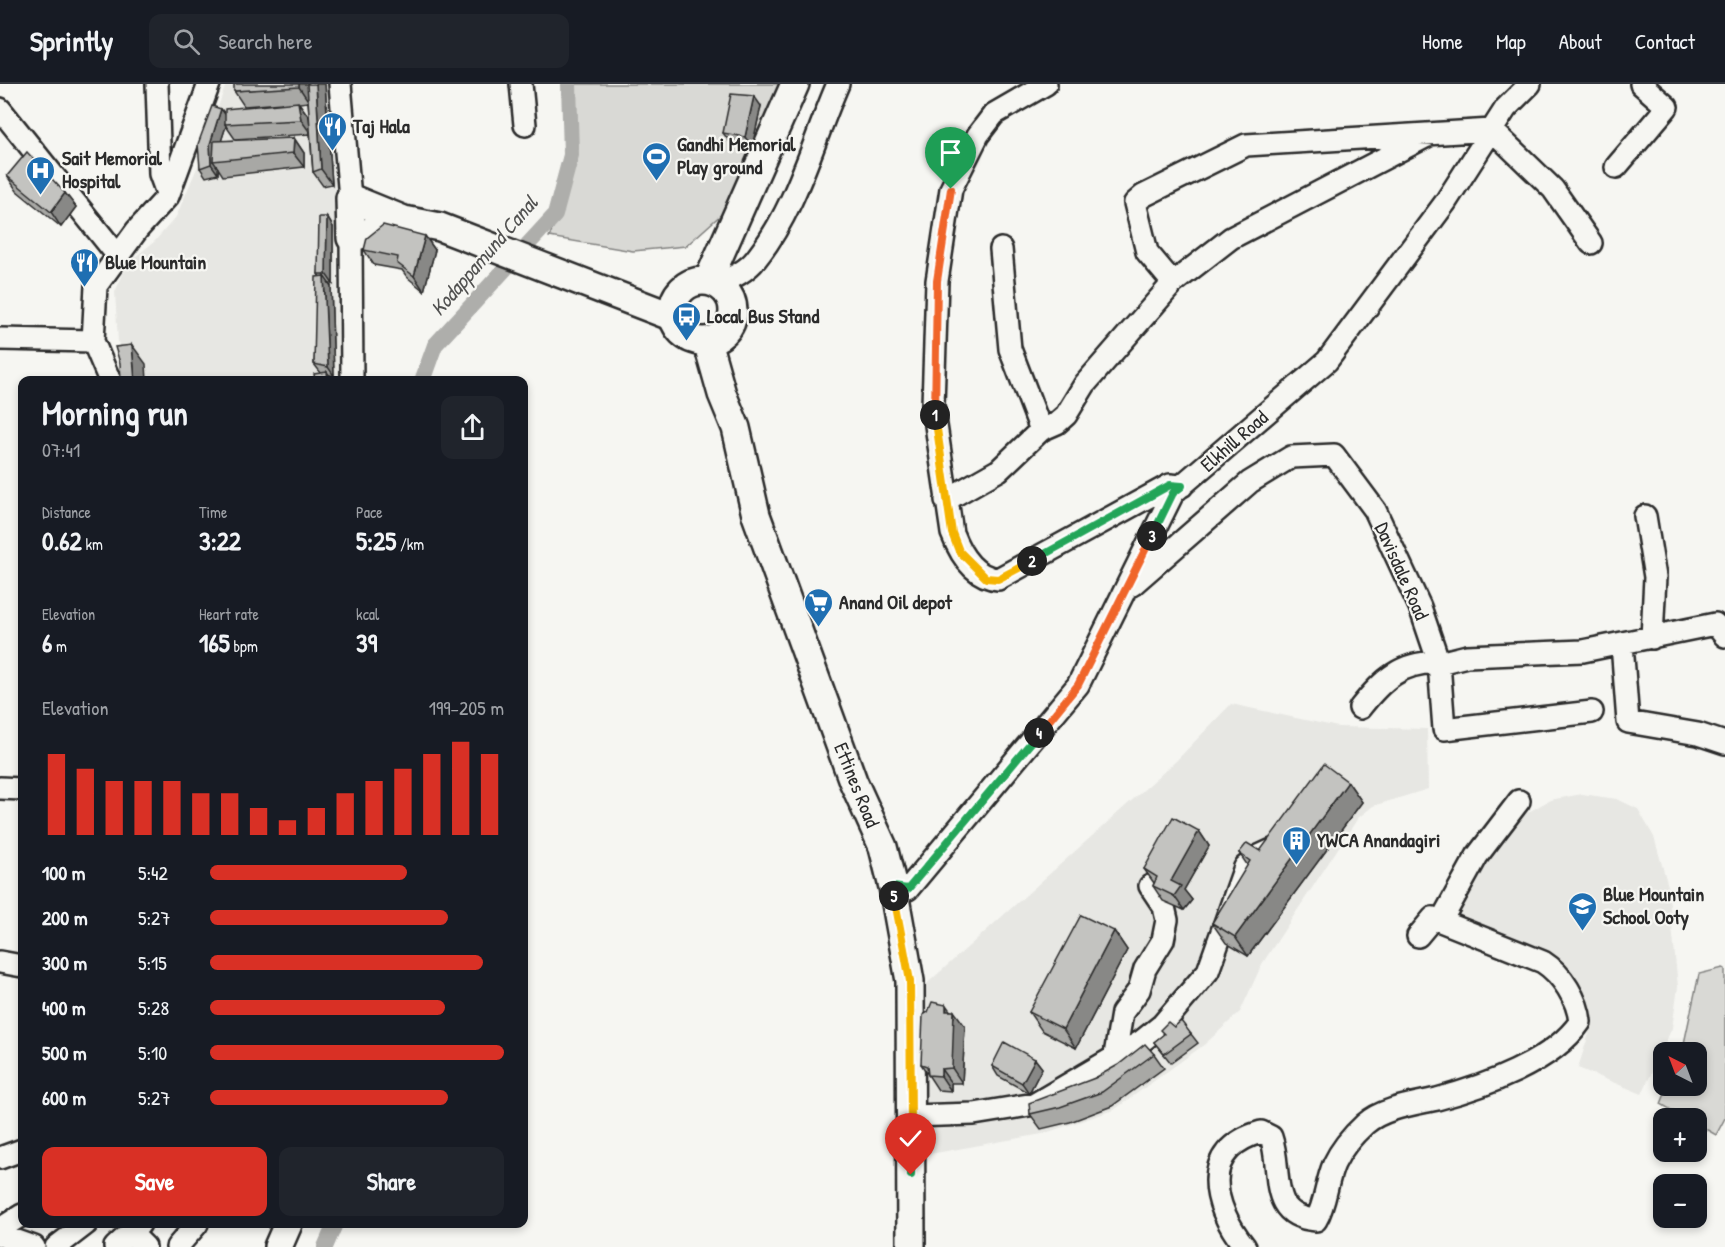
<!DOCTYPE html>
<html lang="en">
<head>
<meta charset="utf-8">
<style>
  :root { --surface:#171b24; --page:#20242c; --text:#f1f3f6; --muted:#9ea1a6; --line:#363941; --accent:#d93025 }
  body { margin:0; font-family:"Patrick Hand",sans-serif; background:var(--page); color:var(--text); height:100vh; display:flex; flex-direction:column; font-size:22px; white-space:nowrap }
  * { box-sizing:border-box; margin:0 }
  p { font-size:20px; color:var(--muted) }
  .icon { flex:none; width:33px; height:33px; fill:none; stroke:currentColor; stroke-width:2; stroke-linecap:round; stroke-linejoin:round }
  .map { position:relative; flex:1; overflow:hidden }
  .sheet { position:absolute; left:18px; top:292px; width:510px; height:852px; display:flex; flex-direction:column; background:var(--surface); border-radius:12px; box-shadow:0 3px 9px #0003 }
  .sheet>* { flex:none }
  .needle { width:39px; rotate:318deg }
  .fabs { position:absolute; left:1653px; top:958px; display:grid; gap:12px }
  .fabs a { display:grid; place-items:center; width:54px; height:54px; border-radius:12px; background:var(--surface); box-shadow:0 3px 9px #0003; font-size:30px }
  .pin { position:absolute; display:grid; place-items:center; width:51px; height:51px; color:#fff; margin:-62px -26px; border-radius:50% 50% 50% 0; rotate:-45deg; box-shadow:0 0 6px #0007 }
  .pin .icon { rotate:45deg }
  .km { position:absolute; width:30px; height:30px; margin:-15px; border-radius:50%; background:#222; color:#fff; font-size:16px; line-height:30px; text-align:center }
  .round { display:grid; place-items:center; flex:none; width:63px; height:63px; border-radius:12px; background:var(--page) }
  .summary { display:flex; align-items:center; justify-content:space-between; height:102px; padding:0 24px }
  h1 { font-size:33px; font-weight:700; line-height:45px }
  .stats { display:grid; grid-template-columns:repeat(3,1fr); gap:9px; height:102px; padding:6px 24px }
  .stats div { display:grid; align-content:center }
  .stats b { font-size:26px; font-weight:700 }
  .stats small { font-size:16px; font-weight:400 }
  .stats p { font-size:16px }
  .chart { height:168px; padding:12px 24px }
  .chart p { display:flex; justify-content:space-between }
  .chart svg { width:100%; height:108px; margin-top:6px; stroke:var(--accent); stroke-width:6 }
  .cta { display:flex; gap:12px; margin-top:auto; padding:12px 24px }
  .cta a { flex:1; height:69px; border-radius:12px; background:var(--accent); color:#fff; font-size:24px; font-weight:700; line-height:69px; text-align:center }
  .cta a+a { background:var(--page); color:var(--text) }
  ul { padding:0 24px; list-style:none; font-size:20px }
  li { display:grid; grid-template-columns:96px 72px 1fr; align-items:center; height:45px }
  li i { height:15px; border-radius:8px; background:var(--accent) }
  header { display:flex; align-items:center; gap:36px; box-sizing:border-box; height:84px; padding:0 30px; background:var(--surface); border-bottom:2px solid var(--line) }
  header strong { font-size:28px }
  nav { display:flex; gap:33px; margin-inline-start:auto; font-size:21px }
  .search { width:420px; height:54px; background:var(--page); display:flex; align-items:center; gap:15px; box-sizing:border-box; padding:0 21px; border-radius:12px; color:var(--muted); font-size:22px }
  .map>svg:first-child { display:block }
  .built { fill:#e7e7e3 }
  .green { fill:#d9d9d5; stroke:#828280; stroke-width:1.5 }
  .lines { fill:none; stroke-linecap:round; stroke-linejoin:round }
  .canal { stroke:#aeaeab; stroke-width:16 }
  .minor-casing { stroke:#2b2b2b; stroke-width:26 }
  .major-casing { stroke:#2b2b2b; stroke-width:32 }
  .minor { stroke:#f6f6f2; stroke-width:21 }
  .major { stroke:#f6f6f2; stroke-width:27 }
  .wall { fill:#a8a8a5; stroke:#2b2b2b; stroke-width:1.5; fill-rule:evenodd }
  .shaded-wall { fill:#888886; stroke:#2b2b2b; stroke-width:1.5 }
  .building { fill:#c3c3c0; stroke:#2b2b2b; stroke-width:1.5 }
  .split-1-casing { stroke:#fff; stroke-width:12 }
  .split-2-casing { stroke:#fff; stroke-width:12 }
  .split-3-casing { stroke:#fff; stroke-width:12 }
  .split-4-casing { stroke:#fff; stroke-width:12 }
  .split-5-casing { stroke:#fff; stroke-width:12 }
  .split-6-casing { stroke:#fff; stroke-width:12 }
  .split-7-casing { stroke:#fff; stroke-width:12 }
  .split-1 { stroke:#f0652b; stroke-width:8 }
  .split-2 { stroke:#f5b400; stroke-width:8 }
  .split-3 { stroke:#22a559; stroke-width:8 }
  .split-4 { stroke:#f0652b; stroke-width:8 }
  .split-5 { stroke:#22a559; stroke-width:8 }
  .split-6 { stroke:#f5b400; stroke-width:8 }
  .split-7 { stroke:#22a559; stroke-width:8 }
  .labels { text-anchor:middle; stroke-width:4.5; stroke-linejoin:round; paint-order:stroke }
  .poi-label { font-size:20px; font-weight:bold; fill:#2b2b2b; stroke:#f6f6f2; text-anchor:start }
  .street-label { font-size:20px; fill:#2b2b2b; stroke:#f6f6f2 }
  .water-label { font-size:21px; font-style:italic; fill:#525251; stroke:#f6f6f2 }
</style>
</head>
<body>
<header>
<strong>Sprintly</strong>
<div class="search"><svg class="icon" aria-label="search" viewBox="0 0 24 24"><circle cx="10" cy="10" r="6"/><path d="M15 15l6 6"/></svg>Search here</div>
<nav><a>Home</a><a>Map</a><a>About</a><a>Contact</a></nav>
</header>
<div class="map">
<svg width="1725" height="1163" viewBox="0 0 1725 1163">
  <rect width="100%" height="100%" fill="#f6f6f2"/>
  <filter id="ink" filterUnits="userSpaceOnUse"><feTurbulence type="fractalNoise" baseFrequency=".0167" numOctaves="2"/><feDisplacementMap in="SourceGraphic" scale="12" xChannelSelector="R" yChannelSelector="G"/><feConvolveMatrix kernelMatrix="1 2 1 2 8 2 1 2 1" color-interpolation-filters="sRGB"/></filter>
  <g filter="url(#ink)">
    <path class="built" d="M226 0H327L336 109 338 297H130L118 258 115 208 124 188 135 173 154 158 176 133 199 79Z
      M1231 620 1338 643 1427 645 1428 705 1373 722 1358 734 1262 880 1240 928 1205 960 1114 1026 1042 1050 919 1072 922 904 1176 677Z
      M1582 710 1617 715 1638 725 1654 753 1668 802 1678 903 1672 944 1642 1010 1578 984 1593 937 1557 875 1454 832 1496 761 1523 731 1550 716Z"/>
    <path class="green" d="M574 0H780L753 76 724 128 686 162 633 167 549 153C574 100 578 59 574 0Z
      M1723 884 1725 885V1034L1716 1051 1697 1040 1696 1035H1687L1661 1020 1668 1002H1696V969H1682L1699 890Z"/>
    <g class="lines">
      <path class="canal" d="M422 297 435 261 555 131 571 71 569 0
        M325 1163 335 1140"/>
      <defs>
        <path id="minor" d="M157 0 160 90 168 112
          M340 0 350 114
          M521 0 525 41
          M1046 0 994 30 978 51 951 105 937 197 933 321 952 449C960 470 973 493 998 495L1170 401 1182 402
          M0 25 118 172
          M1616 83 1667 23 1641 0
          M351 154 352 297
          M1001 165 1010 265 1041 346
          M1173 199 1147 168 1135 119 1143 112 1246 61 1492 46 1553 105 1591 159
          M718 200C732 194 747 187 756 175 796 125 813 57 838 0
          M0 255 93 257
          M110 297 93 257 96 202 137 146 168 112 209 0
          M946 416 999 386 1041 346 1057 339 1066 331 1085 300 1173 199 1231 154 1431 50
          M1645 432 1655 493 1652 554
          M1132 501 1250 398 1291 373 1334 371 1375 426 1420 523 1439 579 1467 572 1583 567 1715 540 1725 552
          M1622 560 1628 638 1698 650 1725 659
          M1360 624C1382 596 1402 577 1439 579L1444 645 1592 628
          M0 704 22 705
          M893 803 908 805 1078 601 1173 409 1327 277 1445 119 1506 24 1530 0
          M1441 837 1477 772 1519 717
          M0 878 22 882
          M1115 971 1122 929 1139 906 1145 885 1163 856 1167 836 1164 823 1150 802
          M911 1032 974 1030 1035 1020 1142 957 1162 941 1208 887 1245 783 1259 772 1272 766
          M0 1074 22 1066
          M0 1145 22 1131
          M131 1149 145 1163
          M0 1151 34 1163
          M56 1163 86 1140
          M115 1163 140 1140
          M177 1163 197 1140
          M1245 1163C1213 1122 1197 1066 1261 1048L1271 1053C1283 1087 1266 1132 1316 1136 1326 1119 1326 1098 1334 1080 1341 1065 1353 1051 1365 1040 1383 1024 1415 1020 1437 1015 1483 1003 1553 978 1580 938 1578 916 1562 890 1543 878L1433 834 1418 852"/>
        <path id="major" d="M350 114 404 136 351 154Z
          M404 136 440 143 673 233
          M673 227a30 30 0 1 1 60 0a30 30 0 1 1-60 0Z
          M708 197 795 0
          M707 257 722 310 736 344 756 431 853 697 883 763 893 803 910 897 911 1163
          M278 1163 288 1140"/>
      </defs>
      <use href="#minor" class="minor-casing"/>
      <use href="#major" class="major-casing"/>
      <use href="#minor" class="minor"/>
      <use href="#major" class="major"/>
    </g>
    <path class="wall" d="M325 0 332 100 323 102 313 88 310 50 235 55 226 42 221 57 294 54 304 69V83L223 92 218 84V90L206 93 200 84 221 25 225 30 282 19 244 22 234 7ZM308 18 310 41 309 33 299 19Z
      M761 22 752 63 730 58 723 49Z
      M7 92 65 109 76 123 61 143 17 107Z
      M327 133 333 143V200H329L331 202 334 292 330 291 334 297H315L321 289 314 280 320 193 318 190Z
      M425 152 435 166 424 207 407 193 402 186 374 181 364 166Z
      M1348 698 1362 718 1248 872 1226 859 1212 839 1248 782 1239 769 1260 767Z
      M1199 747 1209 762 1184 806 1192 816 1184 826 1163 817 1153 802 1154 799 1144 785Z
      M1114 847 1127 866 1076 964 1042 947 1029 928Z
      M951 927 965 942 962 999H951V1007L938 1006 921 980Z
      M1174 943 1191 950 1198 959 1171 979 1154 958Z
      M1154 970 1164 984 1112 1022 1070 1038 1041 1045 1030 1030 1095 994Z
      M1035 975 1042 984 1029 1009 998 992 992 982Z"/>
    <path class="shaded-wall" d="M299 0H309V18L299 3Z
      M316 0H325L332 100 321 85Z
      M754 12 761 22 752 63 745 53Z
      M298 18 309 33 311 50 301 36Z
      M221 25 228 34 225 40 226 42 217 70 213 77 218 84V90L211 80 210 60Z
      M294 54 304 69V83L293 69Z
      M65 109 76 123 61 143 51 128Z
      M327 133 333 143V200L326 190Z
      M425 152 435 166 424 207 414 192Z
      M324 192 331 202 334 292 328 283Z
      M132 261 146 280 147 297H135Z
      M327 288 334 297H328Z
      M1348 698 1362 718 1248 872 1235 853Z
      M1199 747 1209 762 1184 806 1192 816 1184 826 1174 812 1171 797Z
      M1114 847 1127 866 1076 964 1063 945Z
      M946 921 954 932V927L965 942 962 999 952 984Z
      M1035 975 1042 984 1029 1009 1022 999Z
      M941 985 951 999V1007L941 992Z"/>
    <path class="building" d="M234 0H299V3L234 7Z
      M307 0H316L321 85 313 88Z
      M731 10 754 12 745 53 723 49Z
      M298 18 301 36 225 40V25Z
      M212 22 221 25 210 60 211 80 200 84 198 60Z
      M294 54 293 69 213 77 214 57Z
      M27 68 65 109 51 128 7 92Z
      M319 133H327L326 190H318Z
      M383 141 425 152 414 192 397 179 398 173 364 166 367 154Z
      M324 192 328 283 314 280 316 193Z
      M132 261 135 297H121L120 279 115 263Z
      M327 288 328 297H315L314 290Z
      M1324 680 1348 698 1235 853 1212 839 1250 777 1239 769 1247 759 1260 767Z
      M1173 733 1199 747 1171 797 1181 802 1174 812 1153 802 1157 793 1144 785Z
      M1081 831 1114 847 1063 945 1029 928Z
      M932 918 946 921V927H954L952 984 941 985V992L928 991 927 982 921 980 923 931 928 928Z
      M1181 937 1191 950 1164 970 1154 958 1164 950 1160 946 1168 938 1174 943Z
      M1004 958 1035 975 1022 999 992 982Z
      M1145 960 1154 970 1102 1008 1060 1023 1030 1030 1029 1019 1095 994 1118 981Z"/>
  </g>
  <g class="lines" filter="url(#ink)">
    <defs>
      <path id="split-1" d="M935 331 937 197 951 105"/>
      <path id="split-2" d="M935 331 952 449 959 467 986 494 998 495 1032 477"/>
      <path id="split-3" d="M1032 477 1170 401 1182 402 1173 409 1152 452"/>
      <path id="split-4" d="M1039 649 1078 601 1152 452"/>
      <path id="split-5" d="M894 812 893 803 908 805 1039 649"/>
      <path id="split-6" d="M894 812 910 897 911 1038"/>
      <path id="split-7" d="M911 1038V1091"/>
    </defs>
    <use href="#split-1" class="split-1-casing"/>
    <use href="#split-2" class="split-2-casing"/>
    <use href="#split-3" class="split-3-casing"/>
    <use href="#split-4" class="split-4-casing"/>
    <use href="#split-5" class="split-5-casing"/>
    <use href="#split-6" class="split-6-casing"/>
    <use href="#split-7" class="split-7-casing"/>
    <use href="#split-1" class="split-1"/>
    <use href="#split-2" class="split-2"/>
    <use href="#split-3" class="split-3"/>
    <use href="#split-4" class="split-4"/>
    <use href="#split-5" class="split-5"/>
    <use href="#split-6" class="split-6"/>
    <use href="#split-7" class="split-7"/>
  </g>
  <defs>
    <symbol id="restaurant-pin" viewBox="-11 -11 22 30"><path d="M0 17L-7.5 6A9.5 9.5 0 1 1 7.5 6Z" fill="#1f6fb2" stroke="#f6f6f2"/><path d="M-5-6h1v4h1v-4h1v4h1v-4h1v5L-1.5 .5V6h-2V.5L-5-1ZM5-6V6H3V1.5H1.5Q1.5-4 5-6Z" fill="#fff"/></symbol>
    <symbol id="stadium-pin" viewBox="-11 -11 22 30"><path d="M0 17L-7.5 6A9.5 9.5 0 1 1 7.5 6Z" fill="#1f6fb2" stroke="#f6f6f2"/><path d="M0-5a6.5 5 0 1 0 0 10a6.5 5 0 1 0 0-10ZM-3.5-1.8h7v3.6h-7Z" fill="#fff"/></symbol>
    <symbol id="hospital-pin" viewBox="-11 -11 22 30"><path d="M0 17L-7.5 6A9.5 9.5 0 1 1 7.5 6Z" fill="#1f6fb2" stroke="#f6f6f2"/><path d="M-5-5h3v3.5h4V-5h3V5h-3V1.5h-4V5h-3Z" fill="#fff"/></symbol>
    <symbol id="bus-pin" viewBox="-11 -11 22 30"><path d="M0 17L-7.5 6A9.5 9.5 0 1 1 7.5 6Z" fill="#1f6fb2" stroke="#f6f6f2"/><path d="M-5-6H5V4H4V6H2V4H-2V6H-4V4H-5ZM-3.5-4V0h7V-4ZM-3.5 1.2v1.5H-2V1.2ZM2 1.2v1.5H3.5V1.2Z" fill="#fff"/></symbol>
    <symbol id="supermarket-pin" viewBox="-11 -11 22 30"><path d="M0 17L-7.5 6A9.5 9.5 0 1 1 7.5 6Z" fill="#1f6fb2" stroke="#f6f6f2"/><path d="M-6-5.5h2.5l.6 2H6L4.5 2H-2.5L-4.4-4H-6ZM-1.5 3.2a1.3 1.3 0 1 0 .1 0ZM3 3.2a1.3 1.3 0 1 0 .1 0Z" fill="#fff"/></symbol>
    <symbol id="building-pin" viewBox="-11 -11 22 30"><path d="M0 17L-7.5 6A9.5 9.5 0 1 1 7.5 6Z" fill="#1f6fb2" stroke="#f6f6f2"/><path d="M-4-6H4V6H1V3H-1V6H-4ZM-2.5-4.3h1.7v1.8h-1.7ZM.8-4.3h1.7v1.8H.8ZM-2.5-1h1.7V.8h-1.7ZM.8-1h1.7V.8H.8Z" fill="#fff"/></symbol>
    <symbol id="school-pin" viewBox="-11 -11 22 30"><path d="M0 17L-7.5 6A9.5 9.5 0 1 1 7.5 6Z" fill="#1f6fb2" stroke="#f6f6f2"/><path d="M0-5L7-2L0 1L-7-2ZM-4 1L0 2.5L4 1V4Q0 6-4 4Z" fill="#fff"/></symbol>
  </defs>
  <g fill-rule="evenodd">
    <use href="#restaurant-pin" x="316" y="26" width="33" height="45"/>
    <use href="#stadium-pin" x="640" y="56" width="33" height="45"/>
    <use href="#hospital-pin" x="24" y="70" width="33" height="45"/>
    <use href="#restaurant-pin" x="68" y="162" width="33" height="45"/>
    <use href="#bus-pin" x="670" y="216" width="33" height="45"/>
    <use href="#supermarket-pin" x="802" y="502" width="33" height="45"/>
    <use href="#building-pin" x="1280" y="740" width="33" height="45"/>
    <use href="#school-pin" x="1566" y="806" width="33" height="45"/>
  </g>
  <g class="labels">
    <g class="poi-label">
      <text x="353" y="49">Taj Hala</text>
      <text x="677" y="67">Gandhi Memorial<tspan x="677" dy="23">Play ground</tspan></text>
      <text x="62" y="81">Sait Memorial<tspan x="62" dy="23">Hospital</tspan></text>
      <text x="105" y="185">Blue Mountain</text>
      <text x="707" y="239">Local Bus Stand</text>
      <text x="839" y="525">Anand Oil depot</text>
      <text x="1317" y="763">YWCA Anandagiri</text>
      <text x="1603" y="817">Blue Mountain<tspan x="1603" dy="23">School Ooty</tspan></text>
    </g>
    <g class="street-label">
      <text transform="translate(1234 357) rotate(-41)" y="7">Elkhill Road</text>
      <text transform="translate(1402 487) rotate(66)" y="7">Davisdale Road</text>
      <text transform="translate(857 701) rotate(68)" y="7">Ettines Road</text>
    </g>
    <g class="water-label">
      <text transform="translate(484 172) rotate(-49)" y="7">Kodappamund Canal</text>
    </g>
  </g>
</svg>
<div class="fabs">
<a><svg class="needle" viewBox="-14 -14 28 28"><path d="M0-13l5 13h-10z" fill="#e53935"/><path d="M0 13l5-13h-10z" fill="#9ea1a6"/></svg></a>
<a>+</a>
<a>−</a>
</div>
<div class="pin" style="left:951px;top:105px;background:#1e9e55"><svg class="icon" aria-label="arrive" viewBox="0 0 24 24"><path d="M6 21V4h12l-3 4 3 4H6"/></svg></div>
<div class="pin" style="left:911px;top:1091px;background:#d93025"><svg class="icon" aria-label="check" viewBox="0 0 24 24"><path d="M5 12l5 5 9-10"/></svg></div>
<b class="km" style="left:935px;top:331px">1</b>
<b class="km" style="left:1032px;top:477px">2</b>
<b class="km" style="left:1152px;top:452px">3</b>
<b class="km" style="left:1039px;top:649px">4</b>
<b class="km" style="left:894px;top:812px">5</b>
<section class="sheet">
<div class="summary"><div><h1>Morning run</h1><p>07:41</p></div><a class="round"><svg class="icon" aria-label="share" viewBox="0 0 24 24"><path d="M12 15V3M7 8l5-5 5 5M5 13v7h14v-7"/></svg></a></div>
<div class="stats">
<div><p>Distance</p><b>0.62<small> km</small></b></div>
<div><p>Time</p><b>3:22</b></div>
<div><p>Pace</p><b>5:25<small> /km</small></b></div>
</div>
<div class="stats">
<div><p>Elevation</p><b>6<small> m</small></b></div>
<div><p>Heart rate</p><b>165<small> bpm</small></b></div>
<div><p>kcal</p><b>39</b></div>
</div>
<div class="chart"><p><span>Elevation</span>199–205 m</p>
<svg viewBox="0 0 160 44" preserveAspectRatio="none"><path d="M5 44V11M15 44V17M25 44V22M35 44V22M45 44V22M55 44V27M65 44V27M75 44V33M85 44V38M95 44V33M105 44V27M115 44V22M125 44V17M135 44V11M145 44V6M155 44V11"/></svg>
</div>
<ul>
<li><b>100 m</b>5:42<i style="width:67%"></i></li>
<li><b>200 m</b>5:27<i style="width:81%"></i></li>
<li><b>300 m</b>5:15<i style="width:93%"></i></li>
<li><b>400 m</b>5:28<i style="width:80%"></i></li>
<li><b>500 m</b>5:10<i style="width:100%"></i></li>
<li><b>600 m</b>5:27<i style="width:81%"></i></li>
</ul>
<div class="cta"><a>Save</a><a>Share</a></div>
</section>
</div>
</body>
</html>
